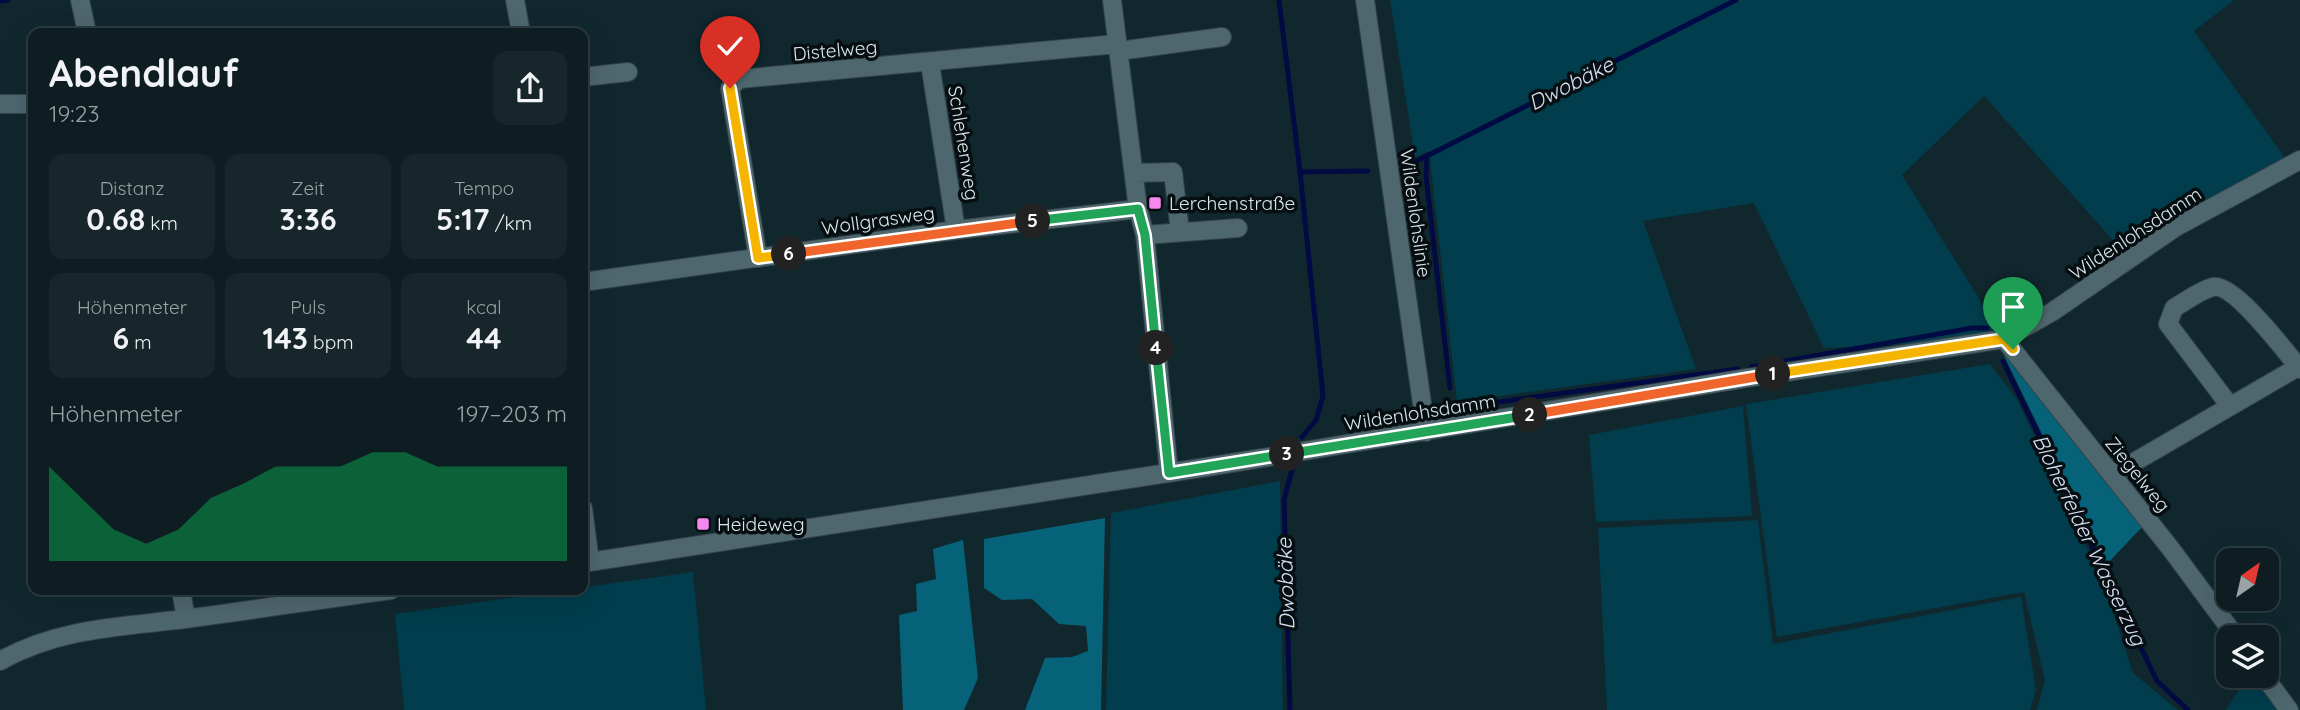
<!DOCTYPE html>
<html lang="de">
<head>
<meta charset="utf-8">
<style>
  :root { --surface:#0d1d22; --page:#16262a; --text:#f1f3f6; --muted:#9aa2a5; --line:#2d3b40; --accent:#0b8043 }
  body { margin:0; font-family:Quicksand,sans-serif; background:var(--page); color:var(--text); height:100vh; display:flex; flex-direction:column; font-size:26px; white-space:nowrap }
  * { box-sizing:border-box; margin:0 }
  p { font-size:23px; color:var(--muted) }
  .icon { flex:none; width:38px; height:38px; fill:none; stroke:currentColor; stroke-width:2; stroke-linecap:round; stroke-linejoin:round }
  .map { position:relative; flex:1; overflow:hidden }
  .details { position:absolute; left:28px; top:28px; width:560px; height:567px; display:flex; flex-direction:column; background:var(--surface); border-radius:14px; box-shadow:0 7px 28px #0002,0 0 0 2px var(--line) }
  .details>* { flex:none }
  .needle { width:46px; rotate:34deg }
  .buttons { position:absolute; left:2216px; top:548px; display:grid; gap:14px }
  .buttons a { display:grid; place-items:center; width:63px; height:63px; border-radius:14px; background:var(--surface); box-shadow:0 7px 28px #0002,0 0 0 2px var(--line); font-size:35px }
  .pin { position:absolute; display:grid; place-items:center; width:60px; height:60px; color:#fff; margin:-72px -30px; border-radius:50% 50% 50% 0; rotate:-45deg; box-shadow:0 0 7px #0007 }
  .pin .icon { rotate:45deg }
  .km { position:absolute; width:35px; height:35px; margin:-18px; border-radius:50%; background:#222; color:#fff; font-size:19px; line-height:35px; text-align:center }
  .round { display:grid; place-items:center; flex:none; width:74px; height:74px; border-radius:14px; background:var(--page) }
  .head { display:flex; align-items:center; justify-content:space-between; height:119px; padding:0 21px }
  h1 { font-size:38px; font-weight:700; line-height:52px }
  .figures { display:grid; grid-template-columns:repeat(3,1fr); gap:10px; height:119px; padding:7px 21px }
  .figures div { display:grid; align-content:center; border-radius:14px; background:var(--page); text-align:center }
  .figures b { font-size:30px; font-weight:700 }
  .figures small { font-size:19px; font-weight:400 }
  .figures p { font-size:19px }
  .chart { height:196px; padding:14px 21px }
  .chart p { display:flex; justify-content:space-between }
  .chart svg { width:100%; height:126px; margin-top:7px; fill:var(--accent); opacity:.7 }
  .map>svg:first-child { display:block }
  .green { fill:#013d4c }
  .forest { fill:#066279 }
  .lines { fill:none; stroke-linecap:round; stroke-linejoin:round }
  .stream { stroke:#010a42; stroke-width:5 }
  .street-casing { stroke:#344349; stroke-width:20 }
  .street { stroke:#4e666e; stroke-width:18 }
  .split-1-casing { stroke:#fff; stroke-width:14 }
  .split-2-casing { stroke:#fff; stroke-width:14 }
  .split-3-casing { stroke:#fff; stroke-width:14 }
  .split-4-casing { stroke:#fff; stroke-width:14 }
  .split-5-casing { stroke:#fff; stroke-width:14 }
  .split-6-casing { stroke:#fff; stroke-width:14 }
  .split-7-casing { stroke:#fff; stroke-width:14 }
  .split-1 { stroke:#f5b400; stroke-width:9 }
  .split-2 { stroke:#f0652b; stroke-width:9 }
  .split-3 { stroke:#22a559; stroke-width:9 }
  .split-4 { stroke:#22a559; stroke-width:9 }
  .split-5 { stroke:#22a559; stroke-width:9 }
  .split-6 { stroke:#f0652b; stroke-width:9 }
  .split-7 { stroke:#f5b400; stroke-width:9 }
  .poi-dot { fill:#f688ed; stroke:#060e11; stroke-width:2.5 }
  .labels { text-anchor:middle; stroke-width:7; stroke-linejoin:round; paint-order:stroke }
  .street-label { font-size:19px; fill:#d9e6eb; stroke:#060e11 }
  .poi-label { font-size:19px; fill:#d9e6eb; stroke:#060e11; text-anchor:start }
  .water-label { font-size:21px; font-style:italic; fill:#d7e0f2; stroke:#060e11 }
</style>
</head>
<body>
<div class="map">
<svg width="2300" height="710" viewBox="0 0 2300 710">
  <rect width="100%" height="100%" fill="#11272e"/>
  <path class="green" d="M1390 0H2234L2194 31 2290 165 2129 258 1984 96 1902 175 2004 339 1824 348 1754 203 1643 221 1696 369 1457 402 1429 151 1415 157Z
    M1990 364 2017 399 2105 587 2133 673 2178 710H2037L2045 680 2024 592 1777 637 1746 404Z
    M1743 406 1752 516 1596 522 1589 435Z
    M1280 481 1283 710H1106L1111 513Z
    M1758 520 1773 644 2021 597 2036 690 2030 710H1607L1598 528Z
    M693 572 706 710H404L395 614Z
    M2248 676H2257L2283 710H2226Z"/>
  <path class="forest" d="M2011 355 2143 526 2106 565 2004 356Z
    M1105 518 1101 710H1025L1045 658 1072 657 1088 651 1086 626 1059 624 1032 599 1002 600 984 588V539Z
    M963 540 978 678 964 710H903L899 615 917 611 916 584 936 579 933 549Z"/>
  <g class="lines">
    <path class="stream" d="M1279 0 1300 172
      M0 1 8 0
      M1427 156 1426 176 1450 388
      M1405 167 1736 0
      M2003 361 2157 681 2188 710
      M1751 367 1972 328H1987
      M1463 407 1738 369
      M1302 437 1316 420 1323 396 1300 172 1368 171
      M1290 710 1284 500 1295 459"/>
    <defs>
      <path id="street" d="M80 0 87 33
        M515 0 521 33
        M1112 0 1138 209 1145 235 1169 473
        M1365 0 1426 432
        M1119 51 1222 37
        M930 63 956 230
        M583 77 628 72
        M0 104H33
        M1134 173 1173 172 1180 232
        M1145 235 1238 228
        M758 258 730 88 739 79 1117 44
        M583 282 956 230 1138 209
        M2004 339 2171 549 2236 637
        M2230 406 2168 324 2174 308C2185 302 2200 290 2213 287 2234 283 2286 352 2300 369
        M2112 475 2298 367
        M583 508 590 562
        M583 563 1213 466 1747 378 2004 339 2052 312 2176 227 2300 160
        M181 590 186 619
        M0 661C58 628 120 627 185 619 254 610 323 599 391 590
        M2264 676 2289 710"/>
    </defs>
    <use href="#street" class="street-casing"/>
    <use href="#street" class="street"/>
  </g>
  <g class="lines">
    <defs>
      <path id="split-1" d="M1773 374 2004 339 2013 349"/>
      <path id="split-2" d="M1530 415 1773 374"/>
      <path id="split-3" d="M1287 454 1530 415"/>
      <path id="split-4" d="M1156 348 1169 473 1287 454"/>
      <path id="split-5" d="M1033 221 1138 209 1145 235 1156 348"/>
      <path id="split-6" d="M789 254 1033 221"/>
      <path id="split-7" d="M730 88 758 258 789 254"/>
    </defs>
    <use href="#split-1" class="split-1-casing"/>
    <use href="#split-2" class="split-2-casing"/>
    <use href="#split-3" class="split-3-casing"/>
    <use href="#split-4" class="split-4-casing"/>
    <use href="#split-5" class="split-5-casing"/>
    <use href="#split-6" class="split-6-casing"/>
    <use href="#split-7" class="split-7-casing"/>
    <use href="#split-1" class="split-1"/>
    <use href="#split-2" class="split-2"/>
    <use href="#split-3" class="split-3"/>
    <use href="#split-4" class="split-4"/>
    <use href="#split-5" class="split-5"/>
    <use href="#split-6" class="split-6"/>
    <use href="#split-7" class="split-7"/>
  </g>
  <g class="poi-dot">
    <rect x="1148" y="196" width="14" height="14" rx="3.5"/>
    <rect x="696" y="517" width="14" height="14" rx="3.5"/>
  </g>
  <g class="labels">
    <g class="street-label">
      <text transform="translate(835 50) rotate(-5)" y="7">Distelweg</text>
      <text transform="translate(964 143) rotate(81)" y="7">Schlehenweg</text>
      <text transform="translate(1416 213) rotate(82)" y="7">Wildenlohslinie</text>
      <text transform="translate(878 220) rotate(-8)" y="7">Wollgrasweg</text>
      <text transform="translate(2135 233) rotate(-33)" y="7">Wildenlohsdamm</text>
      <text transform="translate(1420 412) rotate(-9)" y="7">Wildenlohsdamm</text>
      <text transform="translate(2138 474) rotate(51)" y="7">Ziegelweg</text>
    </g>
    <g class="poi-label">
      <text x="1169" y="210">Lerchenstraße</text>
      <text x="717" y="531">Heideweg</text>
    </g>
    <g class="water-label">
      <text transform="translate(1571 84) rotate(-27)" y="7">Dwobäke</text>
      <text transform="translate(2089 540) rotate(64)" y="7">Bloherfelder Wasserzug</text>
      <text transform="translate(1286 584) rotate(-92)" y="7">Dwobäke</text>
    </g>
  </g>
</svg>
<div class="buttons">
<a><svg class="needle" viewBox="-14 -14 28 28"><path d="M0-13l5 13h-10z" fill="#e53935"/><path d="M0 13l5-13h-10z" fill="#9aa2a5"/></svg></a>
<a><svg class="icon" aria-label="layers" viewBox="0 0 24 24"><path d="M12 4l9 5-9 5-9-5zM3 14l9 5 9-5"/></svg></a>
</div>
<div class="pin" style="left:2013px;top:349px;background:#1e9e55"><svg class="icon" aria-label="arrive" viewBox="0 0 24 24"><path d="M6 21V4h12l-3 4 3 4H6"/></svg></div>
<div class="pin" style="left:730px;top:88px;background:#d93025"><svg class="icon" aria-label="check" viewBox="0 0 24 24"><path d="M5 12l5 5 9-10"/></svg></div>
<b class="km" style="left:1773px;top:374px">1</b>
<b class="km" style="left:1530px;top:415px">2</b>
<b class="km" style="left:1287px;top:454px">3</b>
<b class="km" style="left:1156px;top:348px">4</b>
<b class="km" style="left:1033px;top:221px">5</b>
<b class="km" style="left:789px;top:254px">6</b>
<section class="details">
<div class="head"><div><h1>Abendlauf</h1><p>19:23</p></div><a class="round"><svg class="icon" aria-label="share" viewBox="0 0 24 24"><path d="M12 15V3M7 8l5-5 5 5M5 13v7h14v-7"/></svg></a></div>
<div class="figures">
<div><p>Distanz</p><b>0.68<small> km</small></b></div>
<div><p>Zeit</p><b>3:36</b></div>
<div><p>Tempo</p><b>5:17<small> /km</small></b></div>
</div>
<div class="figures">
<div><p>Höhenmeter</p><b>6<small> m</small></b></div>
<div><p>Puls</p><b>143<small> bpm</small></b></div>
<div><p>kcal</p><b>44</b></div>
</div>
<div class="chart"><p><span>Höhenmeter</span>197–203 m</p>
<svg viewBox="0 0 160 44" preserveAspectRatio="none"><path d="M0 44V11L10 22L20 33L30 38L40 33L50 22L60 17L70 11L80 11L90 11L100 6L110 6L120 11L130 11L140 11L150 11L160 11V44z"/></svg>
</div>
</section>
</div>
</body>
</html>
